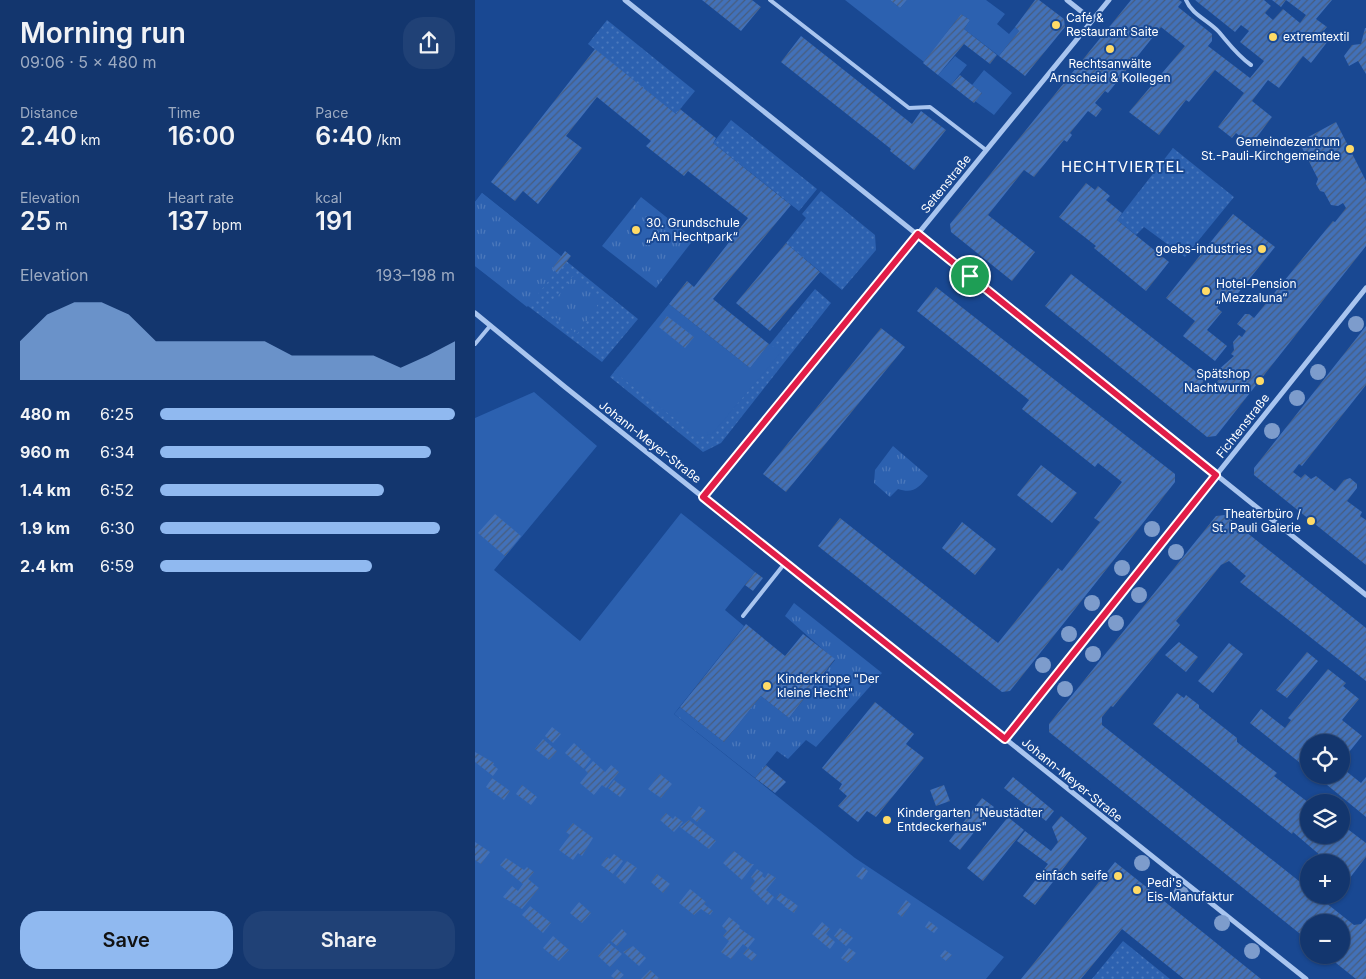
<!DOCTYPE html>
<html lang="en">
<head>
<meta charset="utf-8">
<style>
  :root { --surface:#13366e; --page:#204176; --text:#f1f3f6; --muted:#9dabc2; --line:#325081; --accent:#90b9f0 }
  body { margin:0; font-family:Inter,sans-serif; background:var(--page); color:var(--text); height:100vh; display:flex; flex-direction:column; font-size:19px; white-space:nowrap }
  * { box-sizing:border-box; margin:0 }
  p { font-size:16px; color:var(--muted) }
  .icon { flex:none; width:28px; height:28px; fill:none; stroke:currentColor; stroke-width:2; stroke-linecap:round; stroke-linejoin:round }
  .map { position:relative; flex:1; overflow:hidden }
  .drawer { display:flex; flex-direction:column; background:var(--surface); width:475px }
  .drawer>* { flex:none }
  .tools { position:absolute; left:825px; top:734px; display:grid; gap:10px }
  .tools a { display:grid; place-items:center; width:50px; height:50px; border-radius:50%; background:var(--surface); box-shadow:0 1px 4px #0004,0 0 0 1px var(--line); font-size:25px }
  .pin { position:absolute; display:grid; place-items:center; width:42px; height:42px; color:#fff; margin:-21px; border:2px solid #fff; border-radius:50%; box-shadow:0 1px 5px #0007 }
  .round { display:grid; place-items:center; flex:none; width:52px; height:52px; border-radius:20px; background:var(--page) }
  .head { display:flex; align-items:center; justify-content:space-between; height:85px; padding:0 20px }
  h1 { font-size:28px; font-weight:600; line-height:38px }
  .metrics { display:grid; grid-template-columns:repeat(3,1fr); gap:8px; height:85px; padding:5px 20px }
  .metrics div { display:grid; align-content:center }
  .metrics b { font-size:25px; font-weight:600 }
  .metrics small { font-size:14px; font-weight:400 }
  .metrics p { font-size:14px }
  .chart { height:140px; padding:10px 20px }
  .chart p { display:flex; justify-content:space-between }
  .chart svg { width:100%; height:90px; margin-top:5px; fill:var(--accent); opacity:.7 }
  .cta { display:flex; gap:10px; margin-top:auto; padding:10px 20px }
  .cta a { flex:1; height:58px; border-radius:20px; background:var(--accent); color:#111; font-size:20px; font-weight:600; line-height:58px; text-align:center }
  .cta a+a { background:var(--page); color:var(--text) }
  ul { padding:0 20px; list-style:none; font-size:16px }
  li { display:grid; grid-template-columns:80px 60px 1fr; align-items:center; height:38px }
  li i { height:12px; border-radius:6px; background:var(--accent) }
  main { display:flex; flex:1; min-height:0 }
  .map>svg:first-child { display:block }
  .grass { fill:url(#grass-dots) }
  .park { fill:url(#park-tufts) }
  .garden { fill:#2c61b0 }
  .building { fill:url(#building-hatch) }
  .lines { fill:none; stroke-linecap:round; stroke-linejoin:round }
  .lane { stroke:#a9c5ef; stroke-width:4 }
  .street { stroke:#a9c5ef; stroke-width:5 }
  .tree { fill:#7d9ccc }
  .route-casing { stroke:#fff; stroke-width:10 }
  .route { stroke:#e11d48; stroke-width:6 }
  .poi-dot { fill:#ffdb67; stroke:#194892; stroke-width:2 }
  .labels { text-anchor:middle; stroke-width:4; stroke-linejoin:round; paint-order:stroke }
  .poi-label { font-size:12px; fill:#fff; stroke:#194892; text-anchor:start }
  .street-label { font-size:12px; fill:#fff; stroke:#194892 }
  .quarter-label { font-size:15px; letter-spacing:1px; fill:#fff; stroke:#194892 }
</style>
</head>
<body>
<main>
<section class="drawer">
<div class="head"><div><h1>Morning run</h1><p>09:06 · 5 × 480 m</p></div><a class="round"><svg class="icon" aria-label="share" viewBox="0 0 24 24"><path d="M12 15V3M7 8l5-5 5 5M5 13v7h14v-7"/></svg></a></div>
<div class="metrics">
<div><p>Distance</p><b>2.40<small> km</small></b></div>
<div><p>Time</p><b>16:00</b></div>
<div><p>Pace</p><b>6:40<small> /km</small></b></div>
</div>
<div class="metrics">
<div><p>Elevation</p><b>25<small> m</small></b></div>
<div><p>Heart rate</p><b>137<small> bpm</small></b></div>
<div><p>kcal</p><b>191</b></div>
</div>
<div class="chart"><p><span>Elevation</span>193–198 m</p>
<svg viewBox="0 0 160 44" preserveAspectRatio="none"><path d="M0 44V25L10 12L20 6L30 6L40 12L50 25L60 25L70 25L80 25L90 25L100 32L110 32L120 32L130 32L140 38L150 32L160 25V44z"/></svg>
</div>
<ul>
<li><b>480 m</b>6:25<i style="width:100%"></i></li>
<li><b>960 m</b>6:34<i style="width:92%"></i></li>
<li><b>1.4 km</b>6:52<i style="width:76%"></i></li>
<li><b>1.9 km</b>6:30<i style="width:95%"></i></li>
<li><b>2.4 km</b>6:59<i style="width:72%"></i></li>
</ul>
<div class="cta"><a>Save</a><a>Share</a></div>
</section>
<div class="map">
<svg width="891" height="979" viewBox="0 0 891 979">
  <defs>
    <pattern id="grass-dots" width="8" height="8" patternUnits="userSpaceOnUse" patternTransform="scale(1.25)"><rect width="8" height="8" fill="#2c61b0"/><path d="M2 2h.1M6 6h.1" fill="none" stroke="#4c79bc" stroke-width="1.8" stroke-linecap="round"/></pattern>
    <pattern id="park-tufts" width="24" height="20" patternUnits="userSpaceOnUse" patternTransform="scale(1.25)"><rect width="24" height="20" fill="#2c61b0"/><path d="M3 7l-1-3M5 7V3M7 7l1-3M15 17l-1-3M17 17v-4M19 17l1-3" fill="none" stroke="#4c79bc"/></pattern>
    <pattern id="building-hatch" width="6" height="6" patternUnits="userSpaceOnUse" patternTransform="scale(1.25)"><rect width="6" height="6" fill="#4271b9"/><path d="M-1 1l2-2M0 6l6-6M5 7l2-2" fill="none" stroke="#485d7d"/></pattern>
  </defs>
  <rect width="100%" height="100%" fill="#194892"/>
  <path class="grass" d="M132 20 220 91 201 114 113 44Z
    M256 120 342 189 324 211 238 143Z
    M698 148 759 197 710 257 669 227 661 235 642 220Z
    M346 191 400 235 401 250 367 290 311 243 331 218 327 214Z
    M7 193 163 319 127 362 0 266V202Z
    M340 289 356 303 246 443 228 452 135 377 143 367 228 426Z
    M648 941 695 979H617Z"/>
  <path class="park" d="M7 193 91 260 52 307 0 266V202Z
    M166 197 219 239 181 288 127 246Z
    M98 276 128 299 102 334 72 311Z
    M418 446 453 476C444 488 438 494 423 489L415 497 399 483 400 470Z
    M319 603 407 673 341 747 331 740 313 759 302 751 280 778 199 714 205 707 249 742 286 696 314 718 360 660 310 616Z"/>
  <path class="garden" d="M370 0H415L425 8 432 0H511L530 14 522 24 534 34 540 27 544 31 524 56 489 29 495 20 486 14 449 62Z
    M480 56 492 65 476 85 463 75Z
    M509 70 537 93 519 115 500 101 507 93 497 85Z
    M194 304 275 368 294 344 306 352 237 434 224 437 139 372Z
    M59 392 122 446 19 570 105 641 206 513 280 572 250 610 269 626 199 714 380 858 529 957 511 979H0V418Z"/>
  <path class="building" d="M227 0H277L286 7 266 31Z
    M415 0H432L425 8Z
    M560 0H564L589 19 590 27 550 76 524 56 544 31 540 27Z
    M656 0H704L707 2 703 7 737 34V41L733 46 775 78 789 61 765 42 774 31 766 25 760 32 720 0H789L796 6 790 13 798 20 808 9 825 23 831 15 811 0 806 7 797 0H857L841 19 852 27 845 35 853 41 836 63 828 56 804 88 793 80 777 101 797 117 776 145 761 133 757 138 743 127 769 93 740 70 714 102 711 100 684 135 654 112 710 46 686 27 633 93 630 91 620 103 627 109 621 117 613 111 595 133 597 135 592 142 589 140 559 177 549 170 513 215 560 252 537 281 476 232 475 224Z
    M486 14 495 20 489 29 522 55 515 64 489 44 463 75 448 63Z
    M890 28H891V74L883 61 874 66 869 56 877 45 886 44Z
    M326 36 437 124 446 111 471 130 439 170 415 151 416 149 306 62Z
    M120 49 201 114 205 109 241 138 238 143 316 205 238 299 294 344 275 368 194 304 212 281 219 287 273 218 213 171 209 176 171 146 176 141 122 97 91 136 107 148 63 204 48 191 40 201 16 182Z
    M485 75 507 93 499 103 476 85Z
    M861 122 891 181V246L741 436 732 437 570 306 596 274 725 375 723 377 729 381 723 388 730 394 737 393 744 384 742 382 745 378 742 371 759 356 756 354 759 350 758 342 764 335 767 337 771 331 762 324 770 314H774L779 318 858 221 860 222 871 208 868 203 863 206 856 205 849 192 845 191 841 184 843 179 824 142Z
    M611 183 620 190 623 186 635 196 631 200 647 213 642 220 694 262 671 291 619 248 621 246 584 217Z
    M758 214 800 247 756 302 750 297 742 308 747 312 732 330 752 346 740 361 708 336 720 321 691 298Z
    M311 243 345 272 295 331 261 303Z
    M90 251 96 256 83 273 77 269Z
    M461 287 700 474V482L661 532 535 691 527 692 343 546 365 518 523 643 583 568 587 571 625 522 619 518 647 482 623 463 620 467 547 409 554 400 442 311Z
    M192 316 219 337 210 348 184 327Z
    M891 326V385L827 466 824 464 818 472 826 478 830 474 836 479 841 476 860 491 869 480 875 478 882 484V488L872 501 887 512 885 516 891 520V565L779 475V468Z
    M406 328 430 347 311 492 288 474Z
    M566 465 602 493 577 523 542 495Z
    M20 514 46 536 30 556 3 533Z
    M750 515 891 628V681L765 582 771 576 754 561 746 565 701 621 705 625 638 707 636 706 627 717V725L834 889V895H841L879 925 886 924 891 918V979H881L851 955H866V922H834V941L574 732V724L741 516Z
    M487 522 521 549 500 575 467 548Z
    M280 572 288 578 278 591 270 585Z
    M271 624 310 656 328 634 360 659 314 718 286 696 249 742 205 707Z
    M704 642 723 657 711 672 690 655Z
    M754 643 768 654 738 693 723 681Z
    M832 652 843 661 812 698 801 690Z
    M853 669 871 683 868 686 884 699 867 720 887 736 866 762V742H834V770L775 723 786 709 810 728 816 720 813 718Z
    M702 693 709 698 711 695 724 705V708L762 738V742L802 773 799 776 834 803V835H866V824L891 843V857L874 879 866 873V862H853L818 832 817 834 678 724Z
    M400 702 439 734 431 744 449 758 401 817 392 811 383 822 363 806 372 796 364 789 367 784 347 768Z
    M77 727 86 734 78 743 70 736Z
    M68 739 82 751 74 760 60 749Z
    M99 743 116 759 109 769 90 753Z
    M0 752 19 763 18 765 23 769 18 776 0 762Z
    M118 761 130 772 136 765 144 772 131 788 127 785 119 795 105 783 113 773 110 770Z
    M291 765 311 782 300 793 280 778Z
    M866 767 886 783 891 777V817L840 775H866Z
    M185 774 197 784 186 798 173 789Z
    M538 777 579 811 571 821 529 788Z
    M17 778 35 791 29 800 11 787Z
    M139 780 151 789 145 797 133 788Z
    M47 785 62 797 56 805 41 794Z
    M469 785 475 801 461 806 455 790Z
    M507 798 519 807 485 850 474 841Z
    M224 806 231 811 222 822 216 817Z
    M191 813 198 819 200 816 208 822 199 832 185 820Z
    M586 816 612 838 560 905 548 896 573 864 542 841 550 831 576 851 583 842 577 827Z
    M533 817 549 830 508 881 492 868Z
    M214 820 241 841 234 849 205 827Z
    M98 823 118 838 107 856 103 853 98 860 84 850 95 835 91 832Z
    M0 842 15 852 6 864 0 860Z
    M259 851 276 864H279L267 880 248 863Z
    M139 854 148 861 138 874 126 865 132 857 135 859Z
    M31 858 49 870 52 867 59 872 53 879 64 888 47 909 28 897 37 886 43 891 48 884 25 865Z
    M152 861 162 868 150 884 141 876Z
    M640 862 694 905 786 979H709L647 929 606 979H546Z
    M388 867 393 871 387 880 381 876Z
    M282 869 288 873 287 876 290 878 293 873 301 878 291 890 299 897 293 905 275 888 280 881 276 877Z
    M182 874 195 884 188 893 176 882Z
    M215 889 231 902 229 904 238 911 235 915 226 909 219 915 204 903Z
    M305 893 313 899 309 905 301 899Z
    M314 899 323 906 319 913 309 906Z
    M431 900 436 904 427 917 422 913Z
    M104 902 116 913 107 923 95 913Z
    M55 906 76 923 68 933 47 915Z
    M254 917 265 926 264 928 280 939 273 948 282 955 277 961 268 954 273 948 268 944 256 959 246 952 254 941 248 936 252 931 247 926Z
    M454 921 463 928 459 933 450 927Z
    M347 922 355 929 351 934 360 942 355 949 337 934Z
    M365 928 378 938 371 946 359 936Z
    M147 929 152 934 142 946 136 941Z
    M78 936 94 950 84 961 68 948Z
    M134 943 147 954 135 967 123 956Z
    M158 946 171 958 164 966 148 952Z
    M374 948 381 953 373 963 366 958Z
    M470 950 477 955 471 961 465 956Z
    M142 969 149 975 145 979H140L136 976Z
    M175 970 185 979H166Z"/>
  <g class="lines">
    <path class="lane" d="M295 0 434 108 455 107 511 150
      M711 0C717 15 733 20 744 32 755 45 762 55 776 65
      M0 344 15 326
      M268 616 310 563"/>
    <path class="street" d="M150 0 891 595
      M592 0 617 20
      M0 313 90 387 831 979
      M228 497 634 0
      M530 739 891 288"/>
  </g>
  <g class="tree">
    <circle cx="881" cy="324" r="8"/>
    <circle cx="843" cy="372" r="8"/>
    <circle cx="822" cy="398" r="8"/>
    <circle cx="797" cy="431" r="8"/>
    <circle cx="677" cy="529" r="8"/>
    <circle cx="701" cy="552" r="8"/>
    <circle cx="647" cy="568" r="8"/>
    <circle cx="664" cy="595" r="8"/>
    <circle cx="617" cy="603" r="8"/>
    <circle cx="641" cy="623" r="8"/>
    <circle cx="594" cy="634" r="8"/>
    <circle cx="618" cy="654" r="8"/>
    <circle cx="568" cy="665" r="8"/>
    <circle cx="590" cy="689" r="8"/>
    <circle cx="667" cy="863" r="8"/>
    <circle cx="706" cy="894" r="8"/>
    <circle cx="747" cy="923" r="8"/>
    <circle cx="777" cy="951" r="8"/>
  </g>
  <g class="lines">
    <defs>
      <path id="route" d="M443 234 741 475 530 739 228 497Z"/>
    </defs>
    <use href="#route" class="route-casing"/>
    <use href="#route" class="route"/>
  </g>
  <g class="poi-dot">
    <circle cx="581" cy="25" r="5"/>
    <circle cx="798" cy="37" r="5"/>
    <circle cx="635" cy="49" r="5"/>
    <circle cx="875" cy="149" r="5"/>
    <circle cx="161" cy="230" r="5"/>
    <circle cx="787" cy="249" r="5"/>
    <circle cx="731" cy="291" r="5"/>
    <circle cx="785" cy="381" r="5"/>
    <circle cx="836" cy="521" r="5"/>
    <circle cx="292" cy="686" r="5"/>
    <circle cx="412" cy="820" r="5"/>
    <circle cx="643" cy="876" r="5"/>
    <circle cx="662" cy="890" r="5"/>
  </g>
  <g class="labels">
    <g class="poi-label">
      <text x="591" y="22">Café &amp;<tspan x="591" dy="14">Restaurant Saite</tspan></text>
      <text x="808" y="41">extremtextil</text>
      <text x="635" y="68" text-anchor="middle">Rechtsanwälte<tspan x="635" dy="14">Arnscheid &amp; Kollegen</tspan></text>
      <text x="865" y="146" text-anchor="end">Gemeindezentrum<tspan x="865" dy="14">St.-Pauli-Kirchgemeinde</tspan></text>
      <text x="171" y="227">30. Grundschule<tspan x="171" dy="14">„Am Hechtpark“</tspan></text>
      <text x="777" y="253" text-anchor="end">goebs-industries</text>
      <text x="741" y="288">Hotel-Pension<tspan x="741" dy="14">„Mezzaluna“</tspan></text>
      <text x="775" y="378" text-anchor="end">Spätshop<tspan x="775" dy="14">Nachtwurm</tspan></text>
      <text x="826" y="518" text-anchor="end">Theaterbüro /<tspan x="826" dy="14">St. Pauli Galerie</tspan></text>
      <text x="302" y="683">Kinderkrippe "Der<tspan x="302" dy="14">kleine Hecht"</tspan></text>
      <text x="422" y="817">Kindergarten "Neustädter<tspan x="422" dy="14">Entdeckerhaus"</tspan></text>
      <text x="633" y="880" text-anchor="end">einfach seife</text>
      <text x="672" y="887">Pedi's<tspan x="672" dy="14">Eis-Manufaktur</tspan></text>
    </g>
    <g class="street-label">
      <text transform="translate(471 184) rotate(-51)" y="4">Seitenstraße</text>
      <text transform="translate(768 426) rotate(-52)" y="4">Fichtenstraße</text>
      <text transform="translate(175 442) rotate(38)" y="4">Johann-Meyer-Straße</text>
      <text transform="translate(597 780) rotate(39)" y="4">Johann-Meyer-Straße</text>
    </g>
    <g class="quarter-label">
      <text x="648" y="172">HECHTVIERTEL</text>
    </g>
  </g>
</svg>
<div class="tools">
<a><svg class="icon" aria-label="locate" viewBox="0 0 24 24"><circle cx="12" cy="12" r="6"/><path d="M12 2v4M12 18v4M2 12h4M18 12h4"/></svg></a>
<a><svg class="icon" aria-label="layers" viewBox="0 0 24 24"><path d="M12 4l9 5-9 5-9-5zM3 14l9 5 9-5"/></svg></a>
<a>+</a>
<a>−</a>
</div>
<div class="pin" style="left:495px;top:276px;background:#1e9e55"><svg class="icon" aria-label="arrive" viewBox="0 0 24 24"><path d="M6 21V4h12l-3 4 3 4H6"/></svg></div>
</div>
</main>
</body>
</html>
